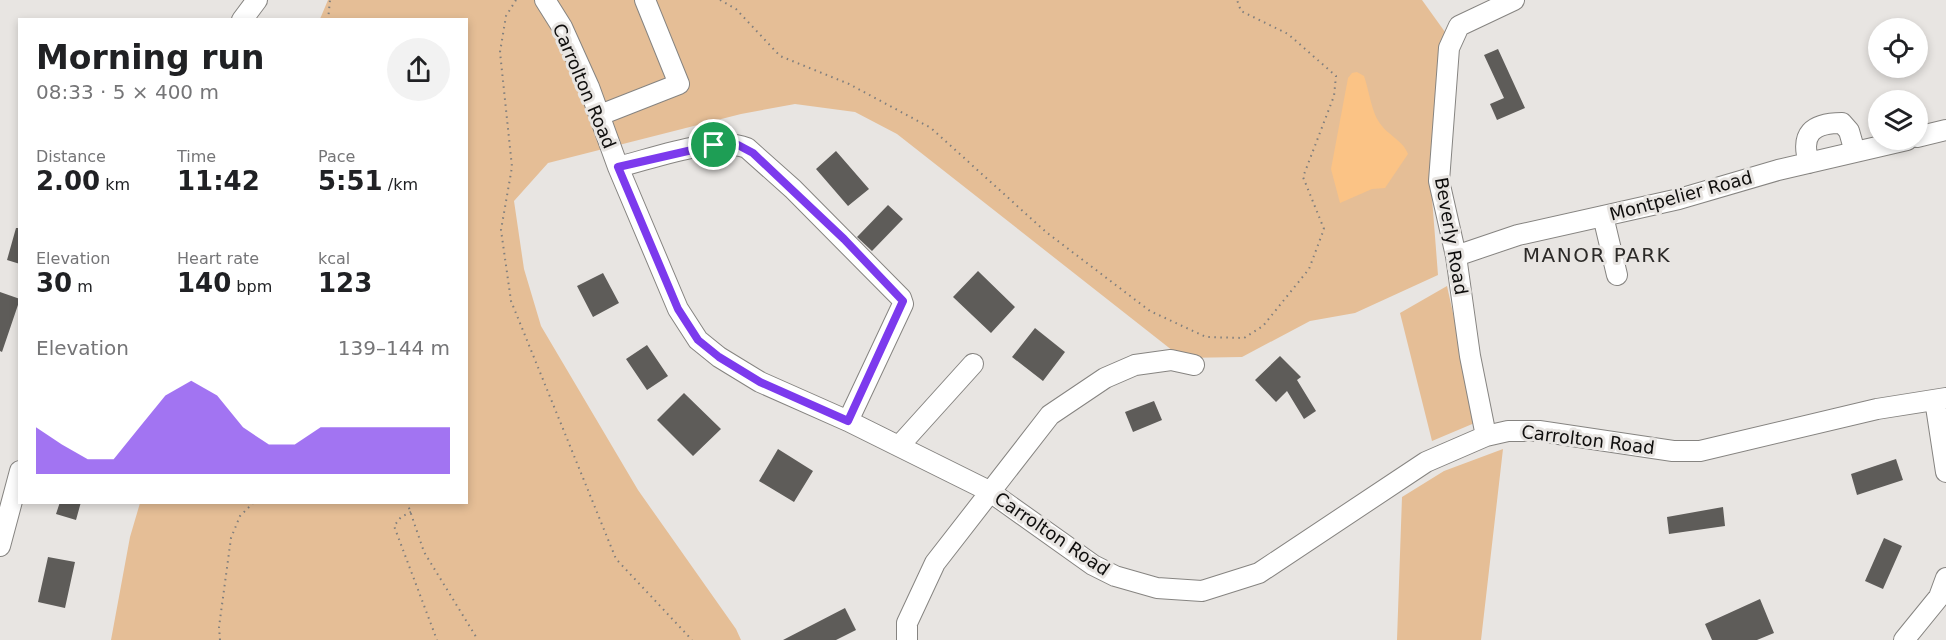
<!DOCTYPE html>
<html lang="en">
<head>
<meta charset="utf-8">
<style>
  :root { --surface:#fff; --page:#f2f2f2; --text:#202124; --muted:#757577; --accent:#7c3aed }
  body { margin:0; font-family:"DejaVu Sans",sans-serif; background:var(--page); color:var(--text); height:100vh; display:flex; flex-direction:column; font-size:22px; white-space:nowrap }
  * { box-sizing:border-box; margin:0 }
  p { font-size:20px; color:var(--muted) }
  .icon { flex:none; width:33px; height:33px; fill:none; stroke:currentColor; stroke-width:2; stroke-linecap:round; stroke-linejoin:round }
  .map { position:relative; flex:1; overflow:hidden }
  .details { position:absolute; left:18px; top:18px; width:450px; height:486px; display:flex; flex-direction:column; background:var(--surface); border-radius:0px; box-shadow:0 3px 9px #0003 }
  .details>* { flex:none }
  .fabs { position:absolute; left:1868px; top:18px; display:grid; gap:12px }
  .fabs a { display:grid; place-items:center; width:60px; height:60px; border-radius:50%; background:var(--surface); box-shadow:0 3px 9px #0003; font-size:30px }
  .pin { position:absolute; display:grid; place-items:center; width:51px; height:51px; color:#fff; margin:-26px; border:3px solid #fff; border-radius:50%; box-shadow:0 2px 6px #0007 }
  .round { display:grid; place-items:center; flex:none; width:63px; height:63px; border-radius:32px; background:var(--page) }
  .head { display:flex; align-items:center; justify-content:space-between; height:102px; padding:0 18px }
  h1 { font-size:33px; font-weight:800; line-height:45px }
  .figures { display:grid; grid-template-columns:repeat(3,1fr); gap:9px; height:102px; padding:6px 18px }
  .figures div { display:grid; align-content:center }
  .figures b { font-size:26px; font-weight:800 }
  .figures small { font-size:16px; font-weight:400 }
  .figures p { font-size:16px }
  .chart { height:168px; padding:12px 18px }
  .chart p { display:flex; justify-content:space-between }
  .chart svg { width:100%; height:108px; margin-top:6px; fill:var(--accent); opacity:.7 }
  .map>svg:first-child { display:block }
  .green { fill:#e5be96 }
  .water { fill:#fbc385 }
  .building { fill:#5e5c59 }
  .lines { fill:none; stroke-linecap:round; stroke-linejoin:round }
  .minor-casing { stroke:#868481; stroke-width:22 }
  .path { stroke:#817f7d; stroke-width:2; stroke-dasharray:1.5 4.5; stroke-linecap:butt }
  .minor { stroke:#fff; stroke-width:20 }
  .route-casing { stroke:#fff; stroke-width:12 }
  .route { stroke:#7c3aed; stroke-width:8 }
  .labels { text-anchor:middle; stroke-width:6; stroke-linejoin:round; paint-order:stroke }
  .street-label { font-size:18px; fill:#0f0e0d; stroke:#e8e5e2 }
  .neighbourhood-label { font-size:20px; letter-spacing:1.5px; fill:#2c2a28; stroke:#e8e5e2 }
</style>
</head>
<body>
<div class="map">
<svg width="1946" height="640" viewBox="0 0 1946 640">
  <rect width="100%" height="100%" fill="#e8e5e2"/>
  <path class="green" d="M328 0H1422L1445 32 1431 185 1438 275 1355 313 1310 321 1242 357 1182 358 897 134 855 112 795 104 741 114 548 163 514 201 524 269 541 326 638 490 736 629 741 640H111L130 537 140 503 466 502V20L320 19Z
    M1447 286 1477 422 1432 441 1400 313Z
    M1503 449 1481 640H1397L1402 497 1444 471Z"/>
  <path class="water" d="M1357 72 1364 76C1369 90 1371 110 1379 122 1388 136 1403 140 1408 154L1385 188 1372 189 1340 203 1331 169 1348 78 1352 73Z"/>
  <path class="building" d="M1498 49 1525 108 1497 120 1490 104 1504 98 1484 55Z
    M836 151 869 189 848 206 816 169Z
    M888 205 903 219 872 251 857 237Z
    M16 228H20V264L7 260Z
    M978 271 1015 307 991 333 953 297Z
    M603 273 619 303 593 317 577 286Z
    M0 292 20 299 2 352 0 351Z
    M1035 328 1065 352 1043 381 1012 357Z
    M647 345 668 376 647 390 626 359Z
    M1280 356 1301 377 1297 380 1316 411 1304 419 1287 391 1276 402 1255 380Z
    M684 393 721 429 693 456 657 420Z
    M1154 401 1162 420 1133 432 1125 412Z
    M778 449 813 471 794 502 759 481Z
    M1896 459 1903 480 1857 495 1851 474Z
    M60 502H81L76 520 56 514Z
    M1723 507 1725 526 1669 534 1667 517Z
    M1884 538 1902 546 1883 589 1865 581Z
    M48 557 75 562 65 608 38 602Z
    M1760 599 1774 633 1757 640H1712L1705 624Z
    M845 608 856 630 836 640H783Z"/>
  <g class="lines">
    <defs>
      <path id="minor" d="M545 0 562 27 589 87 618 167 678 309 698 340 719 357 760 382 848 421 989 491 1093 565 1115 576 1157 588 1202 591 1259 573 1426 462 1486 436 1508 431H1539L1673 451H1700L1877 409 1946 398
        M242 20 257 0
        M600 115 679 84 645 0
        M1917 137 1946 130
        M1809 163C1800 134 1812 123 1842 123L1849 131 1855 152
        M618 167C652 159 713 135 747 148L793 189 901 298 903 304 848 421
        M1603 216 1617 275
        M1456 256 1518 235 1679 199 1778 170 1907 140
        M1935 400 1946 472
        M1486 436 1470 356 1456 256 1439 181 1449 48 1459 26 1514 0
        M899 446 973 364
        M0 546 20 471
        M907 640V623L935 563 1050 415 1105 378 1135 365 1171 360 1194 365
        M1904 640 1939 597 1946 578"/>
    </defs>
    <use href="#minor" class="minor-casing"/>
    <path class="path" d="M516 0 506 16 500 52 512 167 501 230 511 301 616 559 692 640
      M720 0 736 9 780 56 849 84 931 128 1046 232 1150 311 1206 337 1244 338 1263 326 1309 269 1324 229 1303 177 1334 96 1336 76 1288 34 1241 11 1237 0
      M328 20 330 0
      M407 502 424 552 478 640
      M411 512 401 517 394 526 437 640
      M220 640 219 627 231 538 240 516 254 502"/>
    <use href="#minor" class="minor"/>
  </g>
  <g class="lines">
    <defs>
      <path id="route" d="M714 145H738L753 153 844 239 903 301 848 421 760 382 719 357 698 340 678 309 618 167Z"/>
    </defs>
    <use href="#route" class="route-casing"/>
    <use href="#route" class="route"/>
  </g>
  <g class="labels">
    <g class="street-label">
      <text transform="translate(584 86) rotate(67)" y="6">Carrolton Road</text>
      <text transform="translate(1681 196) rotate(-15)" y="6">Montpelier Road</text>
      <text transform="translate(1451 236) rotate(80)" y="6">Beverly Road</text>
      <text transform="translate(1588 440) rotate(7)" y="6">Carrolton Road</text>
      <text transform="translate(1052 534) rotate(34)" y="6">Carrolton Road</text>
    </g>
    <g class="neighbourhood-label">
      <text x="1597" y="262">MANOR PARK</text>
    </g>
  </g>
</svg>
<div class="fabs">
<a><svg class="icon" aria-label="locate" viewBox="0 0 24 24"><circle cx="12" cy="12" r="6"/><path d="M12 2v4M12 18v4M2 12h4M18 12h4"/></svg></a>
<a><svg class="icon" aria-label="layers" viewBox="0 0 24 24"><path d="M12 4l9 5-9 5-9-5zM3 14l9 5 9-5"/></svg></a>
</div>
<div class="pin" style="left:714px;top:145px;background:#1e9e55"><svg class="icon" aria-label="arrive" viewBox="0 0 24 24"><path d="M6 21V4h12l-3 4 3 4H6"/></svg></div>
<section class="details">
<div class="head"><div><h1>Morning run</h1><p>08:33 · 5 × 400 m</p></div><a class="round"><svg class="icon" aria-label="share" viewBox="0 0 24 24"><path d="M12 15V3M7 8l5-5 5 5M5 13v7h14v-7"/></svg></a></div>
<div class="figures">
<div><p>Distance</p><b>2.00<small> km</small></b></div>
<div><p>Time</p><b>11:42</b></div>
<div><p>Pace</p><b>5:51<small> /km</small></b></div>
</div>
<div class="figures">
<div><p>Elevation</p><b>30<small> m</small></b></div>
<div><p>Heart rate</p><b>140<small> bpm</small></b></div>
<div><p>kcal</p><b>123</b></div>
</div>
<div class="chart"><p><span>Elevation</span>139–144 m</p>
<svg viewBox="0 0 160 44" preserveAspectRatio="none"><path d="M0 44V25L10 32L20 38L30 38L40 25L50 12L60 6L70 12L80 25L90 32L100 32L110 25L120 25L130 25L140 25L150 25L160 25V44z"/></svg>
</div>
</section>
</div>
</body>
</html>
